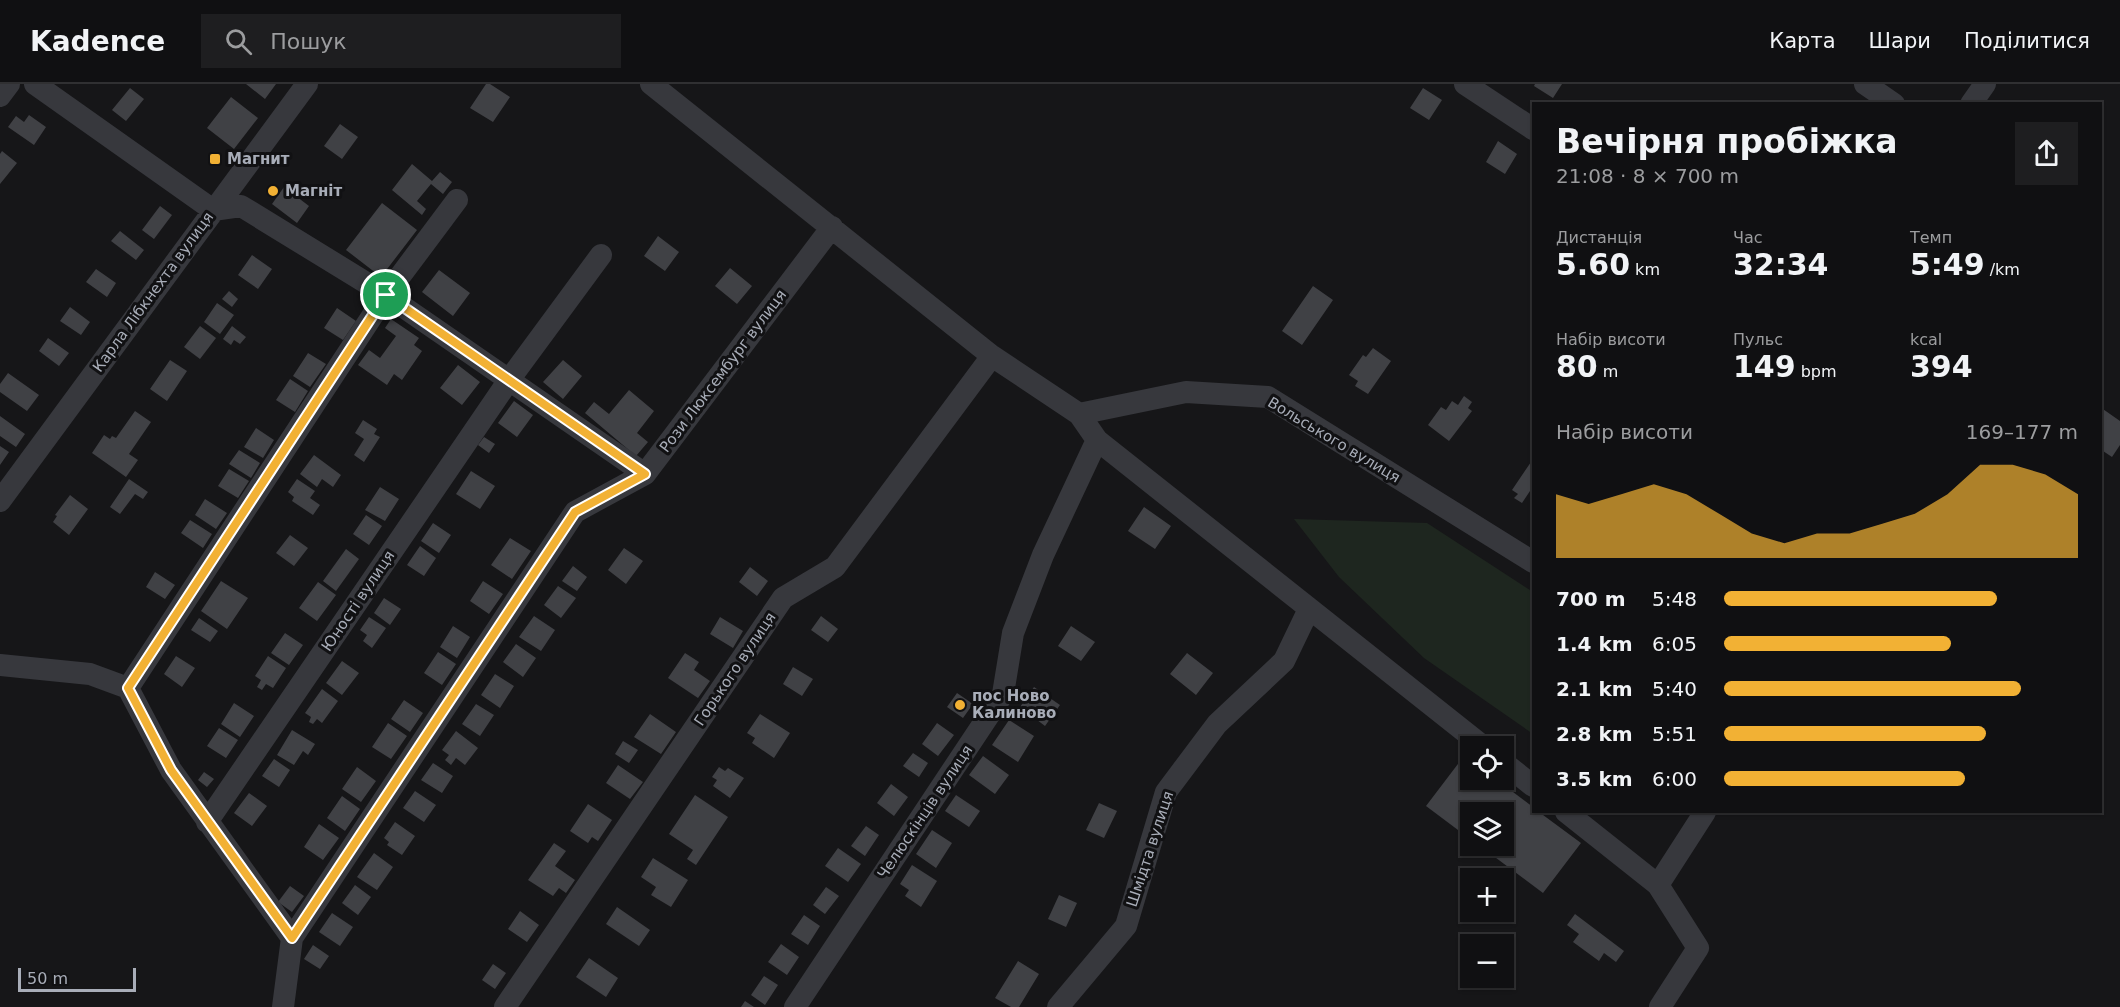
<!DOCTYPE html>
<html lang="uk">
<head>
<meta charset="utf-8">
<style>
  :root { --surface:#101012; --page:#1e1e20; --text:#f1f3f6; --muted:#9c9d9f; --line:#303032; --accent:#f2b134 }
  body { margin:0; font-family:"DejaVu Sans",sans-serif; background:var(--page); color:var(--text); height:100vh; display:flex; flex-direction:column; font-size:22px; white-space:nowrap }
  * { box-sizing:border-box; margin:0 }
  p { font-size:20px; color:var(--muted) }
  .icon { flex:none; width:33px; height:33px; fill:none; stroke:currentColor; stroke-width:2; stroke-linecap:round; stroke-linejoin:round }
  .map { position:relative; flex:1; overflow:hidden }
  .details { position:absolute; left:1532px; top:18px; width:570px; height:711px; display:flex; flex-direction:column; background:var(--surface); border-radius:0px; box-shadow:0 2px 4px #0004,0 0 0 2px var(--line) }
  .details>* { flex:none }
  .tools { position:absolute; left:1460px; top:652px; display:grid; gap:12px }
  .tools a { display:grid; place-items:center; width:54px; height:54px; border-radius:0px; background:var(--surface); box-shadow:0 2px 4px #0004,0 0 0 2px var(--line); font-size:30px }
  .scale { position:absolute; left:18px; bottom:15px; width:118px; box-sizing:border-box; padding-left:6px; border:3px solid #a8adb8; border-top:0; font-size:16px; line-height:21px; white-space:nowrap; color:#a8adb8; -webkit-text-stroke:4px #111113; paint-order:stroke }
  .pin { position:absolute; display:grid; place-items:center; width:51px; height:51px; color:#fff; margin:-26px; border:3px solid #fff; border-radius:50%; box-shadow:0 2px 6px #0007 }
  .round { display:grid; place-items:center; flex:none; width:63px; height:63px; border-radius:0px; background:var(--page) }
  .headline { display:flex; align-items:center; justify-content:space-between; height:102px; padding:0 24px }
  h1 { font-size:33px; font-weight:700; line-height:45px }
  .figures { display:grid; grid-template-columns:repeat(3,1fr); gap:9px; height:102px; padding:6px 24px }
  .figures div { display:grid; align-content:center }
  .figures b { font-size:30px; font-weight:700 }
  .figures small { font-size:16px; font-weight:400 }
  .figures p { font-size:16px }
  .chart { height:168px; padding:12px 24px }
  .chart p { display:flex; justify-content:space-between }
  .chart svg { width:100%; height:108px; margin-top:6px; fill:var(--accent); opacity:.7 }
  ul { padding:0 24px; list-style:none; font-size:20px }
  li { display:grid; grid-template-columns:96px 72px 1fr; align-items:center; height:45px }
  li i { height:15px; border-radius:8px; background:var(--accent) }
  header { display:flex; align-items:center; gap:36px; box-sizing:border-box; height:84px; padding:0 30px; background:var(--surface); border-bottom:2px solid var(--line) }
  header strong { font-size:28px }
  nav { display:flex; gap:33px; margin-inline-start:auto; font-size:21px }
  .search { width:420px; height:54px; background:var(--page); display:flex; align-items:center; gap:15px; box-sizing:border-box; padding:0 21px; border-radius:0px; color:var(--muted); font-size:22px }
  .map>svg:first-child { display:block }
  .green { fill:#1e261f }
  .building { fill:#404145 }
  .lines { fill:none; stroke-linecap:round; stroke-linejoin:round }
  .minor { stroke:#37383d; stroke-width:22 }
  .route-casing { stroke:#fff; stroke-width:12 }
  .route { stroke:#f2b134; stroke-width:8 }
  .poi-dot { fill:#f2b134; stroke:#111113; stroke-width:2 }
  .labels { text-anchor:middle; stroke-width:6; stroke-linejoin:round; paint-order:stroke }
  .poi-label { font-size:15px; font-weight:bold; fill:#a8adb8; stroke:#111113; text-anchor:start }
  .street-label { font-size:15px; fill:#a8adb8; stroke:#111113 }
</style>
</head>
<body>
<header>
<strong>Kadence</strong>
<div class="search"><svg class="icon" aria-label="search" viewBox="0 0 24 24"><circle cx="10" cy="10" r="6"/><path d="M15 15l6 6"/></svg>Пошук</div>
<nav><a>Карта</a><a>Шари</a><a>Поділитися</a></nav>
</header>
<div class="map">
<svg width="2120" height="923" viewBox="0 0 2120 923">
  <rect width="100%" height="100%" fill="#161618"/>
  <path class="green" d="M1294 435 1427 439 1533 508V650L1424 574 1339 493Z"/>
  <path class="building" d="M246 0H276L265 15Z
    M486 0H490L510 13 493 38 470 24Z
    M1535 0H1562L1553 14 1534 2Z
    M130 4 144 15 126 37 112 26Z
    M1423 4 1442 16 1429 36 1410 24Z
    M231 13 258 34 234 65 207 44Z
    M29 31 46 43 34 61 8 43 16 32 24 38Z
    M340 40 358 53 342 75 324 62Z
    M1498 57 1517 70 1505 90 1486 78Z
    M2 67 17 79 0 100V70Z
    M412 80 432 97 440 88 452 98 443 110 431 100 417 117 426 125 422 131 392 106Z
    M284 103 309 122 297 139 272 120Z
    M382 119 417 146 381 193 346 166Z
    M160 122 172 131 154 155 142 146Z
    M120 147 144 166 136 176 111 157Z
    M658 152 679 168 665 187 644 172Z
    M252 171 272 185 258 205 238 191Z
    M730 184 752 202 737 220 715 202Z
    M96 185 116 199 107 213 86 198Z
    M439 186 470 209 453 232 422 208Z
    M1313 202 1333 216 1302 261 1282 247Z
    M229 207 238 215 232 223 222 215Z
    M217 219 234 231 220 250 204 238Z
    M70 223 90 238 81 251 60 237Z
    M337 224 356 237 343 256 324 244Z
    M391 235 419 254 414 261 422 267 402 296 394 290 387 301 358 281 369 266 380 274 396 252 385 244Z
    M200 242 216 254 200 275 184 263Z
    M232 242 246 253 240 260 234 256 231 261 223 255Z
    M48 254 69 269 59 282 39 267Z
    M1373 264 1391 277 1368 310 1355 302 1358 297 1349 291 1363 271 1366 273Z
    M308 269 326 280 310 303 293 292Z
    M170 276 187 287 167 317 150 305Z
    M563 276 582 292 563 315 543 298Z
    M458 281 480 298 462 321 440 304Z
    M8 289 39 311 27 327 0 308V300Z
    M290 295 308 307 295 328 276 316Z
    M629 306 654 327 637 349 648 358 636 372 585 329 594 318 609 330Z
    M1464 312 1472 318 1468 324 1472 327 1449 357 1428 341 1441 323 1446 326 1452 317 1458 321Z
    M514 317 533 331 517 353 498 339Z
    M2100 323 2120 337V361L2112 373 2100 365Z
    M135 327 151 338 129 370 138 376 126 393 92 369 104 351 110 355 112 352 116 354Z
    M0 332 25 350 16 363 0 352Z
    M363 336 377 345 374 350 380 353 364 378 354 371 364 355 355 349Z
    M256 344 274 356 263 374 244 363Z
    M484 353 495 360 489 369 478 361Z
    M0 362 9 368 0 381Z
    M239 366 260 379 251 394 229 380Z
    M314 371 341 391 333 403 322 395 317 403 300 390Z
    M1533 375V409L1530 407 1522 419 1514 414 1518 410 1512 406Z
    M229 385 249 397 238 414 218 402Z
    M471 387 495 402 480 425 456 410Z
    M129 395 148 408 143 415 135 410 120 430 110 423Z
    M297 395 315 407 310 414 320 421 313 431 292 417 294 413 288 408Z
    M380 403 399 415 385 437 365 426Z
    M70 411 88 425 69 451 53 438 57 432 55 431Z
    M205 415 227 429 216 445 195 431Z
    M1144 423 1171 442 1155 465 1128 447Z
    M366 431 382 442 369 461 353 450Z
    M190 436 212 450 203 464 181 449Z
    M433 439 451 451 439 469 421 457Z
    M290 451 308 464 294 482 276 469Z
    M510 454 531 467 512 495 491 481Z
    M420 462 436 474 424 492 407 481Z
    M624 464 643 477 626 500 608 486Z
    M346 465 359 475 336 507 323 497Z
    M573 482 587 493 577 507 562 497Z
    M750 483 768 497 757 512 739 498Z
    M155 488 175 501 165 515 146 503Z
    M221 497 248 514 227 545 201 527Z
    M483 497 503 510 489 530 470 517Z
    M318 498 336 511 317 537 299 524Z
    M558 502 576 514 561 534 544 521Z
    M384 514 401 525 390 541 374 529Z
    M534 532 555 546 541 567 519 553Z
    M821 532 838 545 828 558 811 546Z
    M369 533 386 544 372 564 363 557 367 551 360 546Z
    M720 533 743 547 733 564 710 550Z
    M199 534 218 547 210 558 191 546Z
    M453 542 470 553 457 574 440 563Z
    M1071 542 1095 558 1081 577 1058 562Z
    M285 549 303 561 289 581 271 569Z
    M516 560 536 574 523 593 503 578Z
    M438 568 456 580 442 601 424 589Z
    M685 569 699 578 694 586 710 597 698 614 668 594Z
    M1187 569 1213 589 1196 611 1170 590Z
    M176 572 195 584 182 603 164 590Z
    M268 572 286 584 273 604 266 600 262 606 257 603 261 596 255 592Z
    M342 577 359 589 342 611 326 599Z
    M793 583 813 595 802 612 783 600Z
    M495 590 514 602 500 624 481 611Z
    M1034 603 1060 621 1045 642 1020 623Z
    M322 605 338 617 322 639 317 635 313 640 309 638 311 633 305 629Z
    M957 609 973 620 963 634 947 623Z
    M404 616 423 629 410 648 391 635Z
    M234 619 254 632 240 653 221 640Z
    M476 620 494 631 480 652 462 640Z
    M650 630 676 648 661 670 634 653Z
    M760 630 790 649 774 674 752 659 755 654 747 649Z
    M1009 636 1034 652 1018 678 992 661Z
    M388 639 407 652 391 675 372 663Z
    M937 639 954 651 938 672 922 660Z
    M219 644 238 656 226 674 207 662Z
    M292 646 315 660 308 671 303 667 294 681 277 671Z
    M456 647 478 664 465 681 456 674 451 681 445 676 449 671 442 666Z
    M623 657 638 666 629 679 615 670Z
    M913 669 928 679 919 693 903 682Z
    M983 672 1009 691 995 710 969 691Z
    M1464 672 1470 676V696H1497L1533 723V728H1539L1581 759 1543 809 1480 762H1503V729H1470V755L1426 722Z
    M274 675 290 686 279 703 262 692Z
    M433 679 453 692 442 709 421 696Z
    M618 681 643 698 630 715 606 699Z
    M357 683 376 697 361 718 342 705Z
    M719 683 725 687 728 684 744 694 730 714 713 702 717 696 712 693Z
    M204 688 214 695 207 703 198 696Z
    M891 700 908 713 894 732 877 719Z
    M415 707 436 721 424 738 403 724Z
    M249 709 267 722 252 742 234 729Z
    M695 711 728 733 696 781 687 775 693 766 669 750Z
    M956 711 980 727 969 743 945 727Z
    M342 712 360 725 345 747 327 734Z
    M1099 719 1117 727 1104 754 1086 746Z
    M588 720 612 736 598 757 592 753 588 759 570 747Z
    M395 738 415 752 402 771 387 761 389 758 384 754Z
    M319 740 339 754 323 776 304 763Z
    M866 742 879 751 865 772 851 762Z
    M932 746 952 759 936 784 916 770Z
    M554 759 566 767 555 782 575 796 566 809 559 804 553 812 528 796Z
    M838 764 861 780 848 798 825 782Z
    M374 769 393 783 377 806 357 793Z
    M653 774 688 796 671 823 651 811 656 803 641 793Z
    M912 781 937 797 921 823 905 812 909 806 900 800Z
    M355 801 371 813 358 831 342 819Z
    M290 802 304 812 292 828 278 818Z
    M826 803 839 812 825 830 813 821Z
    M1059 811 1077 819 1066 843 1048 835Z
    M617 823 650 846 639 862 606 840Z
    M520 827 539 841 527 858 508 845Z
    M332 829 353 843 340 862 319 848Z
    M1575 830 1624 867 1616 878 1604 869 1599 877 1573 858 1579 850 1567 841Z
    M804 831 820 842 808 861 791 850Z
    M781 860 799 873 787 891 768 878Z
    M313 861 329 872 320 885 304 875Z
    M589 874 618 894 606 913 576 893Z
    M1018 877 1039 890 1019 923H1011L995 914Z
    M493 880 506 889 495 905 482 896Z
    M764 892 778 901 765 921 751 911Z
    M745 917 754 923H741Z"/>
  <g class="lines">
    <path class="minor" d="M35 0 213 126 241 122 386 211 645 390
      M651 0 992 272 1079 330 1097 356 1484 663
      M1465 0 1533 45
      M1865 0 1894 20
      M0 12 9 0
      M1971 20 1985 0
      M1079 330 1186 308 1268 313 1533 478
      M0 417 307 0
      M0 581 90 590 128 604 171 686 292 854 283 923
      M128 604 386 211 457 116
      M1503 678 1533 702
      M1566 728 1658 801
      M207 738 509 296 601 171
      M292 854 575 428 645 390 832 143
      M505 923 783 514 835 483 992 272
      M795 923 1003 610 1013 549 1043 471 1097 356
      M1058 923 1126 842 1166 708 1217 640 1284 577 1309 525
      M1660 923 1698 864 1658 801 1705 728"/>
  </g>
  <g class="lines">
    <defs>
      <path id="route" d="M386 211 645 390 575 428 292 854 171 686 128 604Z"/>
    </defs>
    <use href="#route" class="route-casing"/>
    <use href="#route" class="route"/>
  </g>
  <g class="poi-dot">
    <rect x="209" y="69" width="12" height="12" rx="3"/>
    <circle cx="273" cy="107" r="6"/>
    <circle cx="960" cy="621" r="6"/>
  </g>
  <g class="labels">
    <g class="poi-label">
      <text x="227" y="80">Магнит</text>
      <text x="285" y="112">Магніт</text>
      <text x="972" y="617">пос Ново<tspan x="972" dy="17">Калиново</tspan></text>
    </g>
    <g class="street-label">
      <text transform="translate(153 208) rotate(-54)" y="5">Карла Лібкнехта вулиця</text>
      <text transform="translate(723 287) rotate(-53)" y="5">Рози Люксембург вулиця</text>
      <text transform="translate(1334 356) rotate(31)" y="5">Вольського вулиця</text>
      <text transform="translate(358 517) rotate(-56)" y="5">Юності вулиця</text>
      <text transform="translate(735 585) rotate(-56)" y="5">Горького вулиця</text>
      <text transform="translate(925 728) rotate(-56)" y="5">Челюскінців вулиця</text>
      <text transform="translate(1150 765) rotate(-72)" y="5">Шмідта вулиця</text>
    </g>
  </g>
</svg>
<div class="tools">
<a><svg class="icon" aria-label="locate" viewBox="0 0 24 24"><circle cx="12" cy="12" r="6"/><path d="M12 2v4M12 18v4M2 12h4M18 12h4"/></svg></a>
<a><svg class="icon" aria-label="layers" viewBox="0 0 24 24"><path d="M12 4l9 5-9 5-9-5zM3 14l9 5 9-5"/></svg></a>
<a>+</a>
<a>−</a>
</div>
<div class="scale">50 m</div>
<div class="pin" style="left:386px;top:211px;background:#1e9e55"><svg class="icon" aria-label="arrive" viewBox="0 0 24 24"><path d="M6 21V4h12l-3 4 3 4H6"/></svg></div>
<section class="details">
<div class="headline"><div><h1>Вечірня пробіжка</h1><p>21:08 · 8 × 700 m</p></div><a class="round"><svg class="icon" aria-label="share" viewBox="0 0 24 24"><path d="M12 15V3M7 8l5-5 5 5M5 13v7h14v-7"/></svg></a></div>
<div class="figures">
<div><p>Дистанція</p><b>5.60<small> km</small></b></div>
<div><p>Час</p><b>32:34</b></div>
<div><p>Темп</p><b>5:49<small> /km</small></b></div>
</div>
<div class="figures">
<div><p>Набір висоти</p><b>80<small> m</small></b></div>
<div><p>Пульс</p><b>149<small> bpm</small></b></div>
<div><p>kcal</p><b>394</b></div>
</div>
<div class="chart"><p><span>Набір висоти</span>169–177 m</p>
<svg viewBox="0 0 160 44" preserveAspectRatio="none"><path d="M0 44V18L10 22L20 18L30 14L40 18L50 26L60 34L70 38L80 34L90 34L100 30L110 26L120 18L130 6L140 6L150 10L160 18V44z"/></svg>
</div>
<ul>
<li><b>700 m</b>5:48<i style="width:77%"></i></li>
<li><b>1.4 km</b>6:05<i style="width:64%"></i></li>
<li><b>2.1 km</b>5:40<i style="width:84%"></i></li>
<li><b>2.8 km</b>5:51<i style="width:74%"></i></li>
<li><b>3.5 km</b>6:00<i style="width:68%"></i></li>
</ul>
</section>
</div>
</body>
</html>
